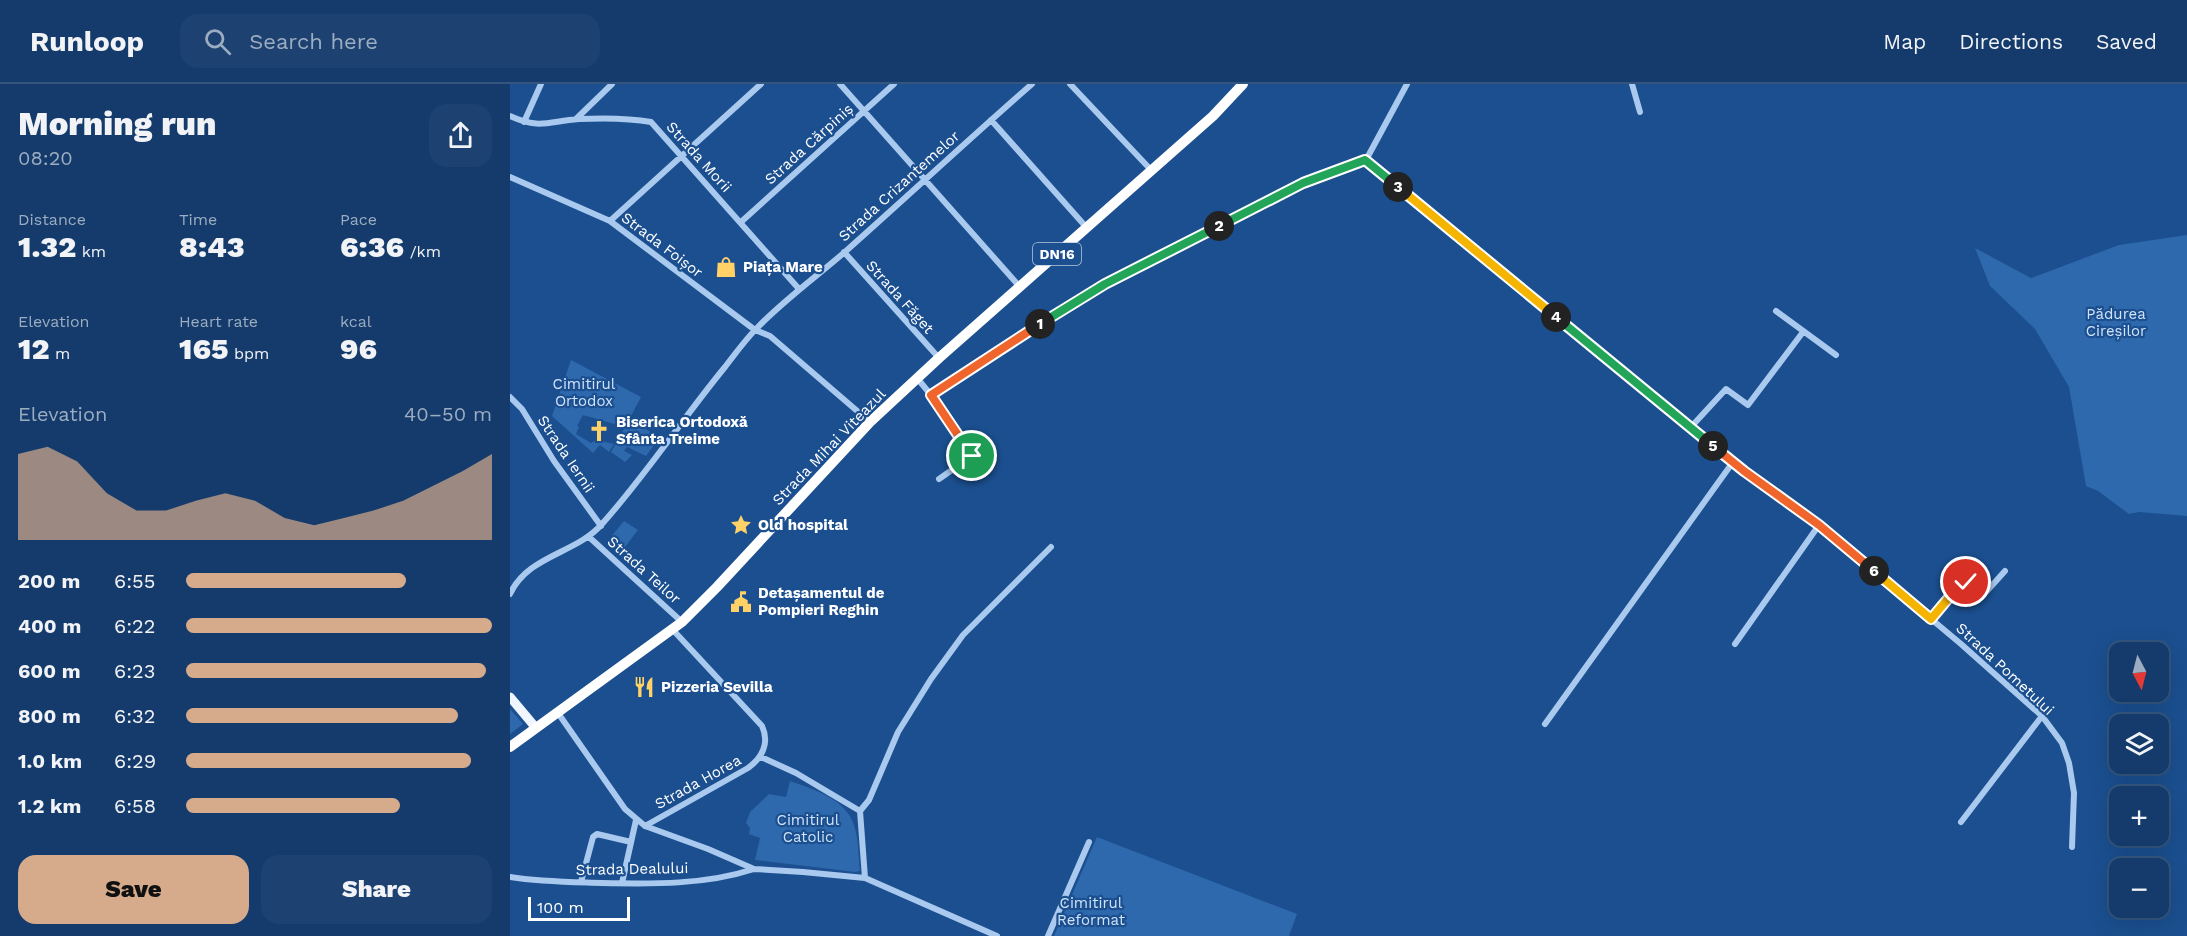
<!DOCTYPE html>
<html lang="en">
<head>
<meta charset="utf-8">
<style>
  :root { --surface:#143b6b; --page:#1d4271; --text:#f1f3f6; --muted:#9dadc1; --line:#33557e; --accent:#d6ab8b }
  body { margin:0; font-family:"Work Sans",sans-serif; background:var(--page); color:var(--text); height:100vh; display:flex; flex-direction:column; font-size:22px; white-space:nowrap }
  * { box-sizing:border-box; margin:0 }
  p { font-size:20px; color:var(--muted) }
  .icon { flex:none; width:33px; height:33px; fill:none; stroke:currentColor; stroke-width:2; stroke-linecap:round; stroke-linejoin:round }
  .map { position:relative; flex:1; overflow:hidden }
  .side { display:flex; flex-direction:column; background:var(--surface); width:510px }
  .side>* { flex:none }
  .needle { width:39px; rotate:173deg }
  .buttons { position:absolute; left:1599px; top:558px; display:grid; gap:12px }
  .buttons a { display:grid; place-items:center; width:60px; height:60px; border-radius:12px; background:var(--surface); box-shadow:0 6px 24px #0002,0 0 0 2px var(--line); font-size:30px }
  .scale { position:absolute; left:18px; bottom:15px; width:102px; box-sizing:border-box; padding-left:6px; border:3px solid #fff; border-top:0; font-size:16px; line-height:21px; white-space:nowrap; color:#fff; -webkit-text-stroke:4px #1b4f8f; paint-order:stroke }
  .pin { position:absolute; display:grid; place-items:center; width:51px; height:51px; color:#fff; margin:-26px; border:3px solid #fff; border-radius:50%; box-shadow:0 2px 6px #0007 }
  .km { position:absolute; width:30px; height:30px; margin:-15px; border-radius:50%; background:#222; color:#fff; font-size:16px; line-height:30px; text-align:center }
  .round { display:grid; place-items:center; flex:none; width:63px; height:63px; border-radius:18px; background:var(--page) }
  .summary { display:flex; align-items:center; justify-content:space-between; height:102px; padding:0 18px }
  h1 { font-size:33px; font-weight:800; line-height:45px }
  .figures { display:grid; grid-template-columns:repeat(3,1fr); gap:9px; height:102px; padding:6px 18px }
  .figures div { display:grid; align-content:center }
  .figures b { font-size:30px; font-weight:800 }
  .figures small { font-size:16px; font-weight:400 }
  .figures p { font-size:16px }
  .chart { height:168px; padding:12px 18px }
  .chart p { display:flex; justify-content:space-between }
  .chart svg { width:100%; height:108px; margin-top:6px; fill:var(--accent); opacity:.7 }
  .primary-button { display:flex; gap:12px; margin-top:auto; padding:12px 18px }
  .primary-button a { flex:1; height:69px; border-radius:18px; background:var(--accent); color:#111; font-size:24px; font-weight:800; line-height:69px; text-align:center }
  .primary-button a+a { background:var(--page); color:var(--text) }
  ul { padding:0 18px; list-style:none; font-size:20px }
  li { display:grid; grid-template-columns:96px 72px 1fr; align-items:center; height:45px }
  li i { height:15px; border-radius:8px; background:var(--accent) }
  header { display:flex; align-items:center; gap:36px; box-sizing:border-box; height:84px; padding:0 30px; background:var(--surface); border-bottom:2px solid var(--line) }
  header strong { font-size:28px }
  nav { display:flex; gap:33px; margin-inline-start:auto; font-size:21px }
  .search { width:420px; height:54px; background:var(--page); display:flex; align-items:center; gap:15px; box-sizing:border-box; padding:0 21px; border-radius:18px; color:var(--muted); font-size:22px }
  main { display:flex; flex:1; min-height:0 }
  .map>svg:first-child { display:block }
  .green { fill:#2e69ad }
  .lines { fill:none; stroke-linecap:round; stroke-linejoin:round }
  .street { stroke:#a9c9ee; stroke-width:6 }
  .primary { stroke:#f0f6ff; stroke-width:9 }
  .highway { stroke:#fff; stroke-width:10 }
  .split-1-casing { stroke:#fff; stroke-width:12 }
  .split-2-casing { stroke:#fff; stroke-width:12 }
  .split-3-casing { stroke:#fff; stroke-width:12 }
  .split-4-casing { stroke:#fff; stroke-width:12 }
  .split-5-casing { stroke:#fff; stroke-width:12 }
  .split-6-casing { stroke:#fff; stroke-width:12 }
  .split-7-casing { stroke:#fff; stroke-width:12 }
  .split-1 { stroke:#f0652b; stroke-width:8 }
  .split-2 { stroke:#22a559; stroke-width:8 }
  .split-3 { stroke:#22a559; stroke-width:8 }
  .split-4 { stroke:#f5b400; stroke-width:8 }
  .split-5 { stroke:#22a559; stroke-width:8 }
  .split-6 { stroke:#f0652b; stroke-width:8 }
  .split-7 { stroke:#f5b400; stroke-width:8 }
  .labels { text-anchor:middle; stroke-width:4.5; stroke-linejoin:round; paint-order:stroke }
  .shield { fill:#1b4f8f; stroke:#bbcadd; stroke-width:1.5 }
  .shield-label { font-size:14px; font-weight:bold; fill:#fff }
  .street-label { font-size:15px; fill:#fff; stroke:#1b4f8f }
  .poi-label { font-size:15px; font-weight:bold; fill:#fff; stroke:#1b4f8f; text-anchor:start }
  .park-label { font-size:15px; fill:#cfe3fa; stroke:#1b4f8f }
</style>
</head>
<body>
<header>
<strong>Runloop</strong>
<div class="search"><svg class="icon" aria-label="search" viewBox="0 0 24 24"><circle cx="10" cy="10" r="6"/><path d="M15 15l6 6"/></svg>Search here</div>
<nav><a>Map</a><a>Directions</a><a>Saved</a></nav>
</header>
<main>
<section class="side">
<div class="summary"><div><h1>Morning run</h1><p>08:20</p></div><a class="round"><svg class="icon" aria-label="share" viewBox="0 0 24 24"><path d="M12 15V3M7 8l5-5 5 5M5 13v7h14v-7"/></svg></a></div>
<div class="figures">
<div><p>Distance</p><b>1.32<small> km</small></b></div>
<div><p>Time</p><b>8:43</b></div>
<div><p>Pace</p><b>6:36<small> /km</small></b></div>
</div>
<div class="figures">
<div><p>Elevation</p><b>12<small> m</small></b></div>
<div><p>Heart rate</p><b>165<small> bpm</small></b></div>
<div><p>kcal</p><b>96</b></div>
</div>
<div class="chart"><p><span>Elevation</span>40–50 m</p>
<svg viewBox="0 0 160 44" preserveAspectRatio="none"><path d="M0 44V9L10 6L20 12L30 25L40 32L50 32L60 28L70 25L80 28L90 35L100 38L110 35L120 32L130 28L140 22L150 16L160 9V44z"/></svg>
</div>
<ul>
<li><b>200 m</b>6:55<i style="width:72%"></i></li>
<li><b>400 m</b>6:22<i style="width:100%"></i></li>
<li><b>600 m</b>6:23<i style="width:98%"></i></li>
<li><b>800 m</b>6:32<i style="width:89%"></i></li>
<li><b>1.0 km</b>6:29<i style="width:93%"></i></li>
<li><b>1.2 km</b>6:58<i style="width:70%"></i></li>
</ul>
<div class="primary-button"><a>Save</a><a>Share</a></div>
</section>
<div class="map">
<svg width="1677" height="852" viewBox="0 0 1677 852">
  <rect width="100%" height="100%" fill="#1b4f8f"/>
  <path class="green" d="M1677 151V432L1629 428 1619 430 1588 407 1576 402 1559 303 1525 245 1480 202 1465 164 1521 194 1609 161Z
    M61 276 131 313 119 336 150 353 136 372 117 363 114 367 122 371 115 378 101 368 115 343 73 331 67 342 69 343 66 350 81 359 86 356 104 360 99 368 90 361 83 369 42 332Z
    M114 437 128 446 112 467 99 455Z
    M0 625 13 640 0 650Z
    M280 697C302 705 331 713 342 736 349 751 348 770 350 787L345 788 245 776 250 754 239 750 240 744 236 739 240 728 259 710 276 713Z
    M587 753 787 830 779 852H544Z"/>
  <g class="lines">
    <path class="street" d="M330 0 510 203
      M560 0 642 87
      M1122 0 1130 28
      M0 32C30 46 39 37 69 35 92 34 119 34 141 38L289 205
      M66 35 102 0
      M481 36 577 144
      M14 38 31 0
      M856 76 1223 378 1309 441 1451 560 1532 632 1552 659 1559 679 1564 709 1562 763
      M0 93 100 137 245 246 260 252 360 338
      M100 137 251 0
      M231 138 384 0
      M334 168 429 274
      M1266 227 1326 271
      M407 294 421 311 560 220 595 200 793 99 856 76 897 0
      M421 311 462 372 429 395
      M0 313 12 325 44 377 91 442
      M1181 343 1216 305 1238 321 1293 248
      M79 453 172 538
      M0 510C18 471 66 470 92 440 136 391 173 334 215 283 225 270 235 256 247 244 274 216 306 193 336 167 398 112 459 55 522 0
      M1421 535 1452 498C1463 497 1466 510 1476 508L1495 487
      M1225 560 1309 441
      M48 629 115 725 135 742 198 765 244 785 293 788 355 794 487 852
      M1035 640 1223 378
      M251 673 286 689 350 727
      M350 727 359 716 388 648 421 595 453 551 541 463
      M350 727 355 794
      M1451 738 1532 632
      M135 742 238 684C252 674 260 659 252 642L163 546
      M0 793C31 798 61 798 92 799 143 800 195 801 244 785
      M71 798 83 753 87 750 121 758
      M112 799 126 736
      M538 852 579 758"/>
    <path class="primary" d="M0 613 26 644"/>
    <path class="highway" d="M0 663 172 538 207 503 360 338 429 274 703 32 733 0"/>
  </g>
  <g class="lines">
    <defs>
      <path id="split-1" d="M462 372 421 311 530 240"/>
      <path id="split-2" d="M530 240 595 200 709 142"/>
      <path id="split-3" d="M709 142 793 99 855 76 888 103"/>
      <path id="split-4" d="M888 103 1046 233"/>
      <path id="split-5" d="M1046 233 1203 362"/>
      <path id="split-6" d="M1203 362 1234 387 1309 441 1364 487"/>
      <path id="split-7" d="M1364 487 1421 535 1452 498H1456"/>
    </defs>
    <use href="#split-1" class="split-1-casing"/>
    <use href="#split-2" class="split-2-casing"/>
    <use href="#split-3" class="split-3-casing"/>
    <use href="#split-4" class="split-4-casing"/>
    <use href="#split-5" class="split-5-casing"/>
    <use href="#split-6" class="split-6-casing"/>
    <use href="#split-7" class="split-7-casing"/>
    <use href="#split-1" class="split-1"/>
    <use href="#split-2" class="split-2"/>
    <use href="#split-3" class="split-3"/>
    <use href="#split-4" class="split-4"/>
    <use href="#split-5" class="split-5"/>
    <use href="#split-6" class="split-6"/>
    <use href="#split-7" class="split-7"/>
  </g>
  <defs>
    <symbol id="shop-bare" viewBox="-9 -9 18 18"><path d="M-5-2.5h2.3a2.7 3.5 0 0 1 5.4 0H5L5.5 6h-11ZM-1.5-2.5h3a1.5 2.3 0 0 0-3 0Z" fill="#ffd166" stroke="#1b4f8f" stroke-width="2.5" paint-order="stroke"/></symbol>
    <symbol id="church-bare" viewBox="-9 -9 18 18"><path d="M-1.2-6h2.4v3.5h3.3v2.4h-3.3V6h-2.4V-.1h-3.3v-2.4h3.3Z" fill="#ffd166" stroke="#1b4f8f" stroke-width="2.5" paint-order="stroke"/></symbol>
    <symbol id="sight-bare" viewBox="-9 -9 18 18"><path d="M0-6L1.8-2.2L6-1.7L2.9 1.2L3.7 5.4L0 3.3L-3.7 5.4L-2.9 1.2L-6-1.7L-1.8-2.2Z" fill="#ffd166" stroke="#1b4f8f" stroke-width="2.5" paint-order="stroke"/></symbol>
    <symbol id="civic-bare" viewBox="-9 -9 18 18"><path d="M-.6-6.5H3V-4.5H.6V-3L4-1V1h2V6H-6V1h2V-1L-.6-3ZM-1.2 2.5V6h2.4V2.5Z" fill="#ffd166" stroke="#1b4f8f" stroke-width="2.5" paint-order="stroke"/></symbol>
    <symbol id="restaurant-bare" viewBox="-9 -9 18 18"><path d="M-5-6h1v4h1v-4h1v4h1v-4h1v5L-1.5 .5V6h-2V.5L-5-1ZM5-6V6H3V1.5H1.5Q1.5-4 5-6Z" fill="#ffd166" stroke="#1b4f8f" stroke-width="2.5" paint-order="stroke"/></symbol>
  </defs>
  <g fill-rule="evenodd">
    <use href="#shop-bare" x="201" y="168" width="30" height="30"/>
    <use href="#church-bare" x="74" y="332" width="30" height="30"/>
    <use href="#sight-bare" x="216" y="426" width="30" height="30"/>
    <use href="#civic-bare" x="216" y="503" width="30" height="30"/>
    <use href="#restaurant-bare" x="119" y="588" width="30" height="30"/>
  </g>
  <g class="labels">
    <rect class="shield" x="523" y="159" width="48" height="22" rx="4.5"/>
    <g class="shield-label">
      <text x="547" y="175">DN16</text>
    </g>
    <g class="street-label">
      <text transform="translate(299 60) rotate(-42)" y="5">Strada Cărpiniș</text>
      <text transform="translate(189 73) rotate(48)" y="5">Strada Morii</text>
      <text transform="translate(389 102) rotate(-42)" y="5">Strada Crizantemelor</text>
      <text transform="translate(152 161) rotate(37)" y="5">Strada Foișor</text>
      <text transform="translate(390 213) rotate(48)" y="5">Strada Făget</text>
      <text transform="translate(319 363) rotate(-46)" y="5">Strada Mihai Viteazul</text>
      <text transform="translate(56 370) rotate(56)" y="5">Strada Iernii</text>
      <text transform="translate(134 486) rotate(42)" y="5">Strada Teilor</text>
      <text transform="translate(1495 585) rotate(43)" y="5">Strada Pometului</text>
      <text transform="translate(188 698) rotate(-29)" y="5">Strada Horea</text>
      <text transform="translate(122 785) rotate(-1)" y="5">Strada Dealului</text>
    </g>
    <g class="poi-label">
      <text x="233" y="188">Piața Mare</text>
      <text x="106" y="343">Biserica Ortodoxă<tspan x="106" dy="17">Sfânta Treime</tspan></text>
      <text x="248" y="446">Old hospital</text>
      <text x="248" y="514">Detașamentul de<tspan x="248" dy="17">Pompieri Reghin</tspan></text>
      <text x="151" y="608">Pizzeria Sevilla</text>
    </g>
    <g class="park-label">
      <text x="1606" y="235">Pădurea<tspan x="1606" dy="17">Cireșilor</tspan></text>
      <text x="74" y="305">Cimitirul<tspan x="74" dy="17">Ortodox</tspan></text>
      <text x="298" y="741">Cimitirul<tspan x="298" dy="17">Catolic</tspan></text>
      <text x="581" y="824">Cimitirul<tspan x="581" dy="17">Reformat</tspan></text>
    </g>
  </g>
</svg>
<div class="buttons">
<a><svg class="needle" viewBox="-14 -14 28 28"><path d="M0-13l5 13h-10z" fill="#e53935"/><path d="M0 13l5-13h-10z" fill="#9dadc1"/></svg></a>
<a><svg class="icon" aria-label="layers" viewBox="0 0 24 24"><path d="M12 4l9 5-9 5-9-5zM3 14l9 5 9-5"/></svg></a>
<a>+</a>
<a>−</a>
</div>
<div class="scale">100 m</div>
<div class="pin" style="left:462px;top:372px;background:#1e9e55"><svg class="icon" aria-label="arrive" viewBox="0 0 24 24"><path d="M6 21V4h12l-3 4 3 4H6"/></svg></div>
<div class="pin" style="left:1456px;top:498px;background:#d93025"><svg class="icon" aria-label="check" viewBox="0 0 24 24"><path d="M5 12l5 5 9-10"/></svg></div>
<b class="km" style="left:530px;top:240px">1</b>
<b class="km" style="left:709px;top:142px">2</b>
<b class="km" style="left:888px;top:103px">3</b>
<b class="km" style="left:1046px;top:233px">4</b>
<b class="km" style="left:1203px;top:362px">5</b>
<b class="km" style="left:1364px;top:487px">6</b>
</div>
</main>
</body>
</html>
